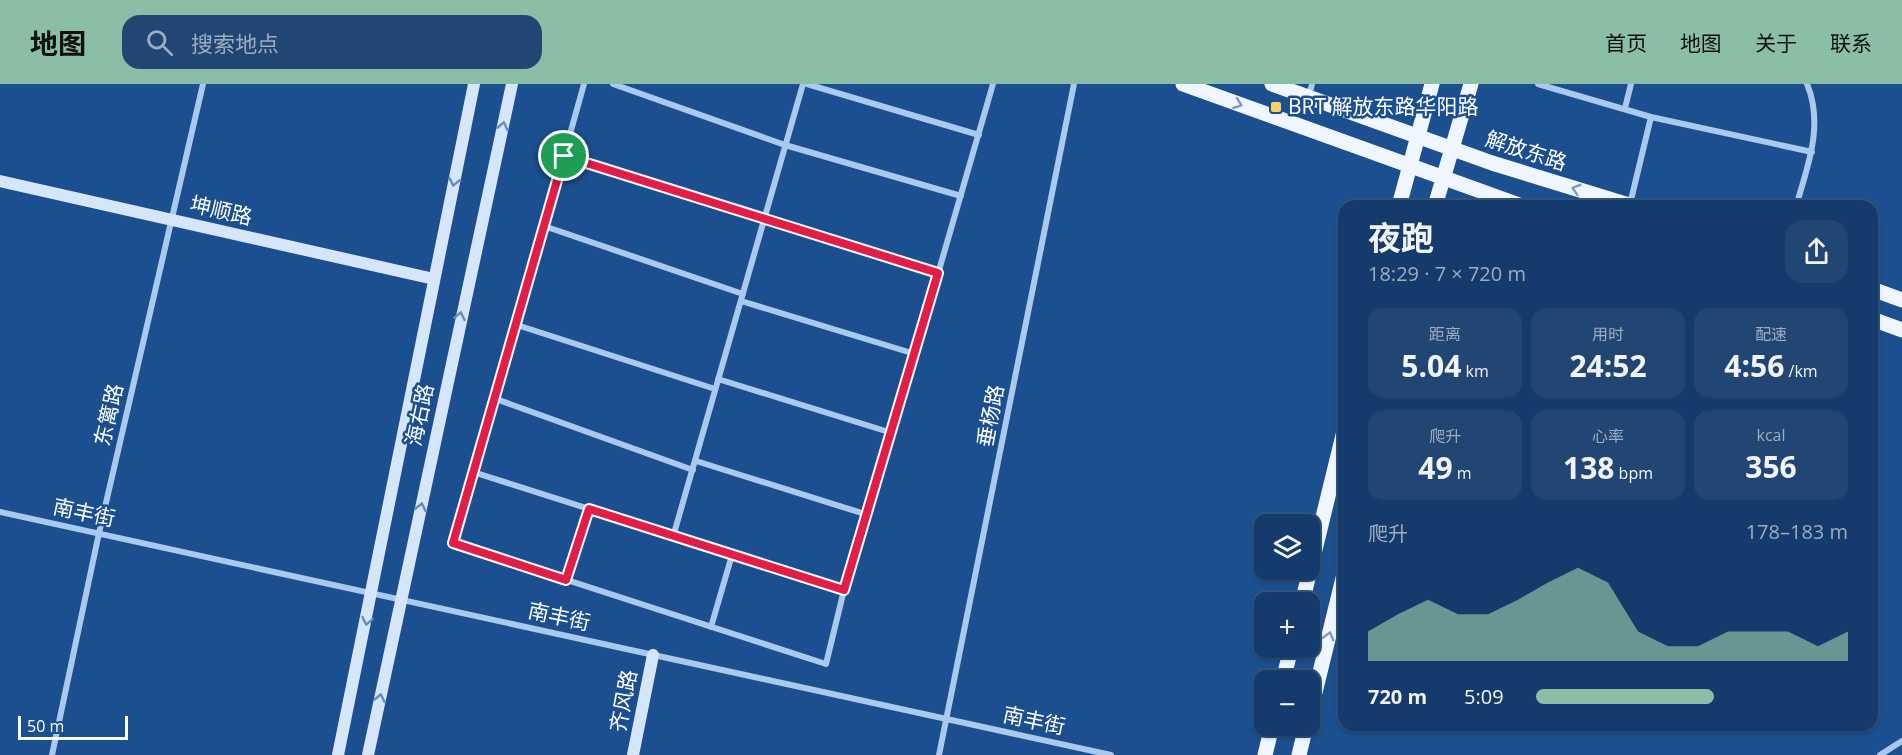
<!DOCTYPE html>
<html lang="zh">
<head>
<meta charset="utf-8">
<style>
  :root { --surface:#143b6b; --page:#214673; --text:#f1f3f6; --muted:#9dadc1; --line:#33557e; --accent:#8abfa5 }
  body { margin:0; font-family:"Open Sans","Noto Sans SC",sans-serif; background:var(--page); color:var(--text); height:100vh; display:flex; flex-direction:column; font-size:22px; white-space:nowrap }
  * { box-sizing:border-box; margin:0 }
  p { font-size:20px; color:var(--muted) }
  .icon { flex:none; width:33px; height:33px; fill:none; stroke:currentColor; stroke-width:2; stroke-linecap:round; stroke-linejoin:round }
  .map { position:relative; flex:1; overflow:hidden }
  .details { position:absolute; left:1338px; top:116px; width:540px; height:531px; display:flex; flex-direction:column; background:var(--surface); border-radius:18px; box-shadow:0 2px 4px #0004,0 0 0 2px var(--line) }
  .details>* { flex:none }
  .controls { position:absolute; left:1254px; top:430px; display:grid; gap:12px }
  .controls a { display:grid; place-items:center; width:66px; height:66px; border-radius:12px; background:var(--surface); box-shadow:0 2px 4px #0004,0 0 0 2px var(--line); font-size:30px }
  .scale { position:absolute; left:18px; bottom:15px; width:110px; box-sizing:border-box; padding-left:6px; border:3px solid #fff; border-top:0; font-size:16px; line-height:21px; white-space:nowrap; color:#fff; -webkit-text-stroke:4px #1b4f8f; paint-order:stroke }
  .pin { position:absolute; display:grid; place-items:center; width:51px; height:51px; color:#fff; margin:-26px; border:3px solid #fff; border-radius:50%; box-shadow:0 2px 6px #0007 }
  .round { display:grid; place-items:center; flex:none; width:63px; height:63px; border-radius:18px; background:var(--page) }
  .summary { display:flex; align-items:center; justify-content:space-between; height:102px; padding:0 30px }
  h1 { font-size:33px; font-weight:700; line-height:45px }
  .metrics { display:grid; grid-template-columns:repeat(3,1fr); gap:9px; height:102px; padding:6px 30px }
  .metrics div { display:grid; align-content:center; border-radius:15px; background:var(--page); text-align:center }
  .metrics b { font-size:30px; font-weight:700 }
  .metrics small { font-size:16px; font-weight:400 }
  .metrics p { font-size:16px }
  .chart { height:168px; padding:12px 30px }
  .chart p { display:flex; justify-content:space-between }
  .chart svg { width:100%; height:108px; margin-top:6px; fill:var(--accent); opacity:.7 }
  ul { padding:0 30px; list-style:none; font-size:20px }
  li { display:grid; grid-template-columns:96px 72px 1fr; align-items:center; height:45px }
  li i { height:15px; border-radius:8px; background:var(--accent) }
  header { display:flex; align-items:center; gap:36px; box-sizing:border-box; height:84px; padding:0 30px; background:var(--accent); color:#111 }
  header strong { font-size:28px }
  nav { display:flex; gap:33px; margin-inline-start:auto; font-size:21px }
  .search { width:420px; height:54px; background:var(--page); display:flex; align-items:center; gap:15px; box-sizing:border-box; padding:0 21px; border-radius:18px; color:var(--muted); font-size:22px }
  .map>svg:first-child { display:block }
  .lines { fill:none; stroke-linecap:round; stroke-linejoin:round }
  .street { stroke:#a9c9ee; stroke-width:6 }
  .secondary { stroke:#d6e6fa; stroke-width:12 }
  .primary { stroke:#f0f6ff; stroke-width:15 }
  .oneway { stroke:#7b9ac1 }
  .oneway2 { stroke:#668bba }
  .route-casing { stroke:#fff; stroke-width:12 }
  .route { stroke:#e11d48; stroke-width:8 }
  .poi-dot { fill:#ffd166; stroke:#1b4f8f; stroke-width:2 }
  .labels { text-anchor:middle; stroke-width:5; stroke-linejoin:round; paint-order:stroke }
  .poi-label { font-size:21px; fill:#fff; stroke:#1b4f8f; text-anchor:start }
  .street-label { font-size:21px; fill:#fff; stroke:#1b4f8f }
</style>
</head>
<body>
<header>
<strong>地图</strong>
<div class="search"><svg class="icon" aria-label="search" viewBox="0 0 24 24"><circle cx="10" cy="10" r="6"/><path d="M15 15l6 6"/></svg>搜索地点</div>
<nav><a>首页</a><a>地图</a><a>关于</a><a>联系</a></nav>
</header>
<div class="map">
<svg width="1902" height="671" viewBox="0 0 1902 671">
  <rect width="100%" height="100%" fill="#1b4f8f"/>
  <g class="lines">
    <path class="street" d="M613 0 785 61 961 112
      M807 0 979 51
      M1538 0 1651 33 1630 120
      M1309 12 1312 0
      M1625 24 1631 0
      M1651 33 1812 68
      M564 72 938 189
      M1796 122C1808 82 1824 40 1807 0
      M544 142 743 210
      M741 217 915 270
      M517 241 715 305
      M718 295 892 349
      M496 315 693 386
      M696 377 868 431
      M473 388 844 506 826 580 453 459Z
      M473 388 496 315 584 0
      M0 428 1111 671
      M673 453 803 0
      M566 496 589 425
      M844 506 868 431 993 0
      M711 543 732 471
      M52 671 99 449 203 0
      M939 671 1074 0
      M1880 671 1902 657"/>
    <path class="secondary" d="M0 97 434 195
      M338 671 474 0
      M368 671 512 0
      M633 671 653 571"/>
    <path class="primary" d="M1183 0 1522 122
      M1272 0 1492 79 1632 122
      M1399 122 1432 0
      M1435 122 1471 0
      M1872 205 1902 216
      M1872 235 1902 246
      M1302 519 1344 347
      M1283 597 1291 564
      M1310 629 1344 490
      M1265 671 1272 642
      M1299 671 1306 642"/>
  </g>
  <defs><path id="oneway-chevron" d="M-2-3.5L2.5 0L-2 3.5" fill="none" stroke-width="1.6" stroke-linecap="round" stroke-linejoin="round" transform="scale(1.5)"/></defs>
  <g class="oneway">
    <use href="#oneway-chevron" transform="translate(1238 20) rotate(20)"/>
    <use href="#oneway-chevron" transform="translate(1576 105) rotate(-163)"/>
    <use href="#oneway-chevron" transform="translate(1329 552) rotate(-76)"/>
  </g>
  <g class="oneway2">
    <use href="#oneway-chevron" transform="translate(503 42) rotate(-77)"/>
    <use href="#oneway-chevron" transform="translate(454 98) rotate(102)"/>
    <use href="#oneway-chevron" transform="translate(460 232) rotate(-78)"/>
    <use href="#oneway-chevron" transform="translate(421 423) rotate(-78)"/>
    <use href="#oneway-chevron" transform="translate(367 537) rotate(101)"/>
    <use href="#oneway-chevron" transform="translate(380 614) rotate(-78)"/>
  </g>
  <g class="lines">
    <defs>
      <path id="route" d="M564 72 938 189 844 506 589 425 566 496 453 459Z"/>
    </defs>
    <use href="#route" class="route-casing"/>
    <use href="#route" class="route"/>
  </g>
  <rect class="poi-dot" x="1270" y="17" width="12" height="12" rx="3"/>
  <g class="labels">
    <g class="poi-label">
      <text x="1288" y="30">BRT 解放东路华阳路</text>
    </g>
    <g class="street-label">
      <text transform="translate(1526 67) rotate(18)" y="7">解放东路</text>
      <text transform="translate(221 127) rotate(13)" y="7">坤顺路</text>
      <text transform="translate(109 331) rotate(-77)" y="7">东篱路</text>
      <text transform="translate(420 331) rotate(-78)" y="7">海右路</text>
      <text transform="translate(991 332) rotate(-79)" y="7">垂杨路</text>
      <text transform="translate(84 429) rotate(12)" y="7">南丰街</text>
      <text transform="translate(559 533) rotate(12)" y="7">南丰街</text>
      <text transform="translate(624 617) rotate(-79)" y="7">齐风路</text>
      <text transform="translate(1034 637) rotate(12)" y="7">南丰街</text>
    </g>
  </g>
</svg>
<div class="controls">
<a><svg class="icon" aria-label="layers" viewBox="0 0 24 24"><path d="M12 4l9 5-9 5-9-5zM3 14l9 5 9-5"/></svg></a>
<a>+</a>
<a>−</a>
</div>
<div class="scale">50 m</div>
<div class="pin" style="left:564px;top:72px;background:#1e9e55"><svg class="icon" aria-label="arrive" viewBox="0 0 24 24"><path d="M6 21V4h12l-3 4 3 4H6"/></svg></div>
<section class="details">
<div class="summary"><div><h1>夜跑</h1><p>18:29 · 7 × 720 m</p></div><a class="round"><svg class="icon" aria-label="share" viewBox="0 0 24 24"><path d="M12 15V3M7 8l5-5 5 5M5 13v7h14v-7"/></svg></a></div>
<div class="metrics">
<div><p>距离</p><b>5.04<small> km</small></b></div>
<div><p>用时</p><b>24:52</b></div>
<div><p>配速</p><b>4:56<small> /km</small></b></div>
</div>
<div class="metrics">
<div><p>爬升</p><b>49<small> m</small></b></div>
<div><p>心率</p><b>138<small> bpm</small></b></div>
<div><p>kcal</p><b>356</b></div>
</div>
<div class="chart"><p><span>爬升</span>178–183 m</p>
<svg viewBox="0 0 160 44" preserveAspectRatio="none"><path d="M0 44V32L10 25L20 19L30 25L40 25L50 19L60 12L70 6L80 12L90 32L100 38L110 38L120 32L130 32L140 32L150 38L160 32V44z"/></svg>
</div>
<ul>
<li><b>720 m</b>5:09<i style="width:57%"></i></li>
</ul>
</section>
</div>
</body>
</html>
